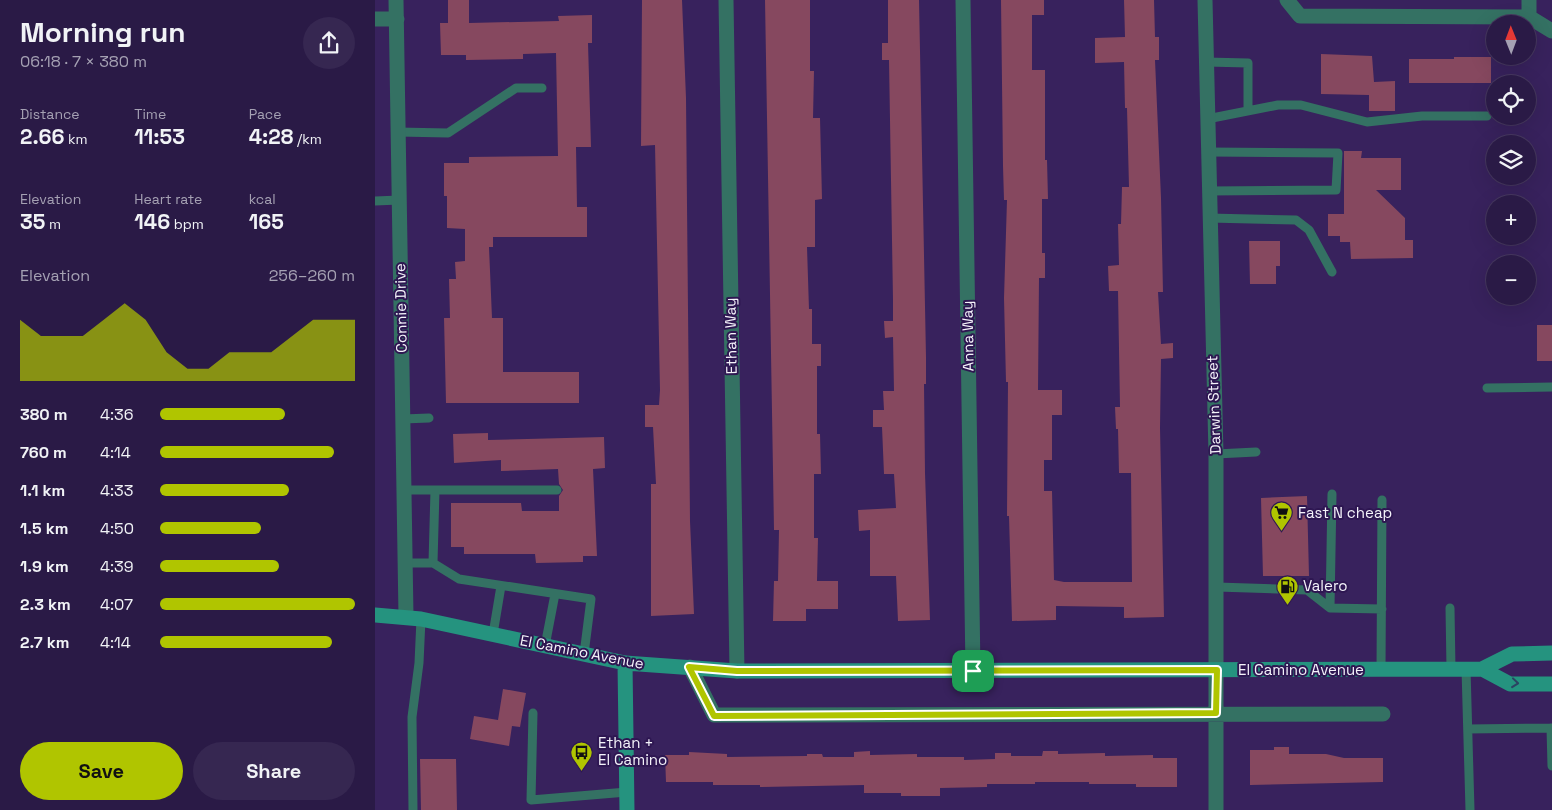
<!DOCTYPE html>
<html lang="en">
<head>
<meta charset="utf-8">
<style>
  :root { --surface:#2a1a46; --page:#362751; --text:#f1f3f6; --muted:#a5a1b3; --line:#46385f; --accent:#b0c500 }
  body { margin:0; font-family:"Space Grotesk",sans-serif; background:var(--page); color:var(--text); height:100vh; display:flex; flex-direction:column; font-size:19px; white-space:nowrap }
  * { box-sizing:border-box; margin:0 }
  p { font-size:16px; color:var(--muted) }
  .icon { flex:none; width:28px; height:28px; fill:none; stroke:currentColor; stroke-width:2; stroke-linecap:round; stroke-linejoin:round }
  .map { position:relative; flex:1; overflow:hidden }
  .panel { display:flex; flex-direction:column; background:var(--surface); width:375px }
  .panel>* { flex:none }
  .needle { width:32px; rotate:359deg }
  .tools { position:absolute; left:1111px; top:15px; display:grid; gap:10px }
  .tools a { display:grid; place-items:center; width:50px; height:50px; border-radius:50%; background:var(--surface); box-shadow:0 5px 20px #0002,0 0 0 1px var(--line); font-size:25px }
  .pin { position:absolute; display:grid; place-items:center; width:42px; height:42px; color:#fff; margin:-21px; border-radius:10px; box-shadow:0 2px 8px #0006 }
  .round { display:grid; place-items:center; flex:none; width:52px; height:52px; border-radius:26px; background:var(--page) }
  .summary { display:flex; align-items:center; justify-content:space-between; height:85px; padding:0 20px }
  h1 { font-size:28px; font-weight:600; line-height:38px }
  .figures { display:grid; grid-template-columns:repeat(3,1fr); gap:8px; height:85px; padding:5px 20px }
  .figures div { display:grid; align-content:center }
  .figures b { font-size:21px; font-weight:600 }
  .figures small { font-size:14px; font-weight:400 }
  .figures p { font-size:14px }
  .chart { height:140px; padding:10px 20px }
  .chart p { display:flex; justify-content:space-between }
  .chart svg { width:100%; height:90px; margin-top:5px; fill:var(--accent); opacity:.7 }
  .button { display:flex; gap:10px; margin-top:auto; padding:10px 20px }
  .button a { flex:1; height:58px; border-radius:30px; background:var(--accent); color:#111; font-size:20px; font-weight:600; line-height:58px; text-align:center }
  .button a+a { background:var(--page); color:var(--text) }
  ul { padding:0 20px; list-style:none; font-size:16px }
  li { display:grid; grid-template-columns:80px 60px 1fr; align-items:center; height:38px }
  li i { height:12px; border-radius:6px; background:var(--accent) }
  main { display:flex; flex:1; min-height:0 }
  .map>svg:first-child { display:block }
  .building { fill:#86485f }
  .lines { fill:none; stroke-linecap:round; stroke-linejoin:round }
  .lane { stroke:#347163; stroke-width:9 }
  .street { stroke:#347163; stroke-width:15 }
  .secondary { stroke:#25937f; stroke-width:15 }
  .oneway { stroke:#2b4262 }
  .route-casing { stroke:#fff; stroke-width:10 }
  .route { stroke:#b0c500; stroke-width:6 }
  .labels { text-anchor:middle; stroke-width:4; stroke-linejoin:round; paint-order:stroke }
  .street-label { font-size:15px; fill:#f4f3fa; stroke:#2e1752 }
  .poi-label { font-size:15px; fill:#f4f3fa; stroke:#2e1752; text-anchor:start }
</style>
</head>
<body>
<main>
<section class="panel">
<div class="summary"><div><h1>Morning run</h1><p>06:18 · 7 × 380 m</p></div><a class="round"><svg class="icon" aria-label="share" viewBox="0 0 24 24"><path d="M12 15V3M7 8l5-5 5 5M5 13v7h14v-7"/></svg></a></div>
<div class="figures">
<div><p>Distance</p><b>2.66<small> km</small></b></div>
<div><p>Time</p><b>11:53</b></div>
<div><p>Pace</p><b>4:28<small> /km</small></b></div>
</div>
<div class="figures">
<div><p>Elevation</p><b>35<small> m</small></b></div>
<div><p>Heart rate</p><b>146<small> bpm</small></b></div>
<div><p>kcal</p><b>165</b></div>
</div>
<div class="chart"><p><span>Elevation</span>256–260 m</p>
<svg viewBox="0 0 160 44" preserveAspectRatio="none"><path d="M0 44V14L10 22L20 22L30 22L40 14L50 6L60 14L70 30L80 38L90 38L100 30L110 30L120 30L130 22L140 14L150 14L160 14V44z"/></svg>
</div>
<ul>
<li><b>380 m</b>4:36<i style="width:64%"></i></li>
<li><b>760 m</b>4:14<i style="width:89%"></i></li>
<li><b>1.1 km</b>4:33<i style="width:66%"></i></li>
<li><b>1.5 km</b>4:50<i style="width:52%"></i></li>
<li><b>1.9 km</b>4:39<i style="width:61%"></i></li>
<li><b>2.3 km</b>4:07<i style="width:100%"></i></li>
<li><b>2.7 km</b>4:14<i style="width:88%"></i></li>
</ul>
<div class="button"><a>Save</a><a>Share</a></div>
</section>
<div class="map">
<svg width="1177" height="810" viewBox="0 0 1177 810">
  <rect width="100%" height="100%" fill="#38225d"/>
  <path class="building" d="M73 0H94V23L184 21 183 16 217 15V43H213L216 147H201L202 207H212V237H118V247H114L117 318H128V372H204V403H71L69 318H75L74 279H81L80 262 90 261V229L72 228V196H69V163H94V157L183 156 181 53 148 54V59L91 60V55H66L65 23H73Z
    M267 0H307L311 98 315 521 319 614 276 616V484H281L278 427H270V405H284L285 390 280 145 266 146Z
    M390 0H435V71H439L438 118H445L447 199 440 200V247H432L434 309H437V344H446V366H442V434H445L446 474H439V538H443L442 581H463V609H431V621H398L399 581H403L404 530H399Z
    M513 0H544L551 357V384H549L550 473 555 620 523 621 521 576H495V530L484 531 483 510 521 508 519 474H509L507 427H498V410H509L508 391H519L518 337 510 338 509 321H518V300L514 60H507V43H513Z
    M626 0H669V15H657V70H670V160H672L673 199H667V253H670V278H664L663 390H687V415H677V460H669V491H677L679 580 689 582H757L756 473H744L743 429H741L740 407H745L743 291H734L733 266 744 265 743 224H746L747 187H754L752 108H750L749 62 720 63V38L750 37 749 0H779L780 37H784V60H780L786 198 788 292H783L786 344 798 343V358L786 359 785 428 789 617 749 618V607L681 606V620L637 621 634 516H632L633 382H631L629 298 632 200H629L628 166Z
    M946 54 997 56 999 82 1020 81V111H994V95L946 94Z
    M1079 57H1116V83H1034V59H1079Z
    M969 151H987L986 158H1026V190H1001L1030 218V240H1038V258L976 259 975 242H965V236H953V214H969Z
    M874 241H905V266H901V284H875Z
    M1162 325H1177V361H1162Z
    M113 433V440L229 437 230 468 218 469 222 556H208V562L161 563 160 554H89V547H76V503H146L147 511H184V496L188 490 184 484 183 469 126 471V460L79 463 78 434Z
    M932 496 934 576H888L886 498Z
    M128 689 151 693 145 727 137 726 134 746 95 739 99 716 123 720Z
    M899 747H914V754H951L969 758H1008V782L875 785V750H899Z
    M495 751V755L542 754V757H589V760L620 759V753H636V756H667L668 751H683V754L730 753V756L778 755V758H802V787H761V784H714V782H660V784H612V787L565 788V796H526V793H489V785L385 787V785H338V782H291L290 755H314V752L352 754V757L432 756V754H447L448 757H479V752Z
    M45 759H81L82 810H46Z"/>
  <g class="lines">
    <path class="lane" d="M831 62 873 63V109
      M832 119 903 105H926L992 122 1047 116H1112
      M23 132 73 133 141 88H167
      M833 152 963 153 961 190 833 191
      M0 201 24 200
      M834 218 921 220 934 230 957 272
      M1112 388 1177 387
      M28 419 54 418
      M841 454 881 452
      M29 490H182
      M60 490 58 563 84 579 216 599 209 654
      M957 494 955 608 1007 609
      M30 563H58
      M842 587 932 590 955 608
      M1075 608 1076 669
      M118 634 126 586
      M170 646 180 594
      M1091 669 1095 810
      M1006 670 1007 500
      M158 713 156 800 252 792
      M1176 728 1177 766
      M1093 729 1177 728
      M38 810 37 717 44 663 46 619"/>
    <path class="street" d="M21 0 31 616
      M351 0 362 671
      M588 0 598 671
      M830 0 841 454V810
      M912 0 925 16 1154 17V0
      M1154 17 1177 31
      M0 19H22
      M315 667 339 715 1008 714"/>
    <path class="secondary" d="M0 615 46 619 250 663 362 671 1107 669 1137 654 1177 653
      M250 663 252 810
      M1107 669 1135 684H1177"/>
  </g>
  <defs><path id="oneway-chevron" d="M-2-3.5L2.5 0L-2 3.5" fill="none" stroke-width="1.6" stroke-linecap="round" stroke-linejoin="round" transform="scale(1.25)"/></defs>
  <use class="oneway" href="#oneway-chevron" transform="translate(1140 683) rotate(6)"/>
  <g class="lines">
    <defs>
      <path id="route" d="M314 667 362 671 842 670 841 713 339 716Z"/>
    </defs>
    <use href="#route" class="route-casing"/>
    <use href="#route" class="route"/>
  </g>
  <defs>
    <symbol id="supermarket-pin" viewBox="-11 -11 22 30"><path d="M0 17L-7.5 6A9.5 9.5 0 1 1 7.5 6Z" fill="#b0c500" stroke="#2e1752"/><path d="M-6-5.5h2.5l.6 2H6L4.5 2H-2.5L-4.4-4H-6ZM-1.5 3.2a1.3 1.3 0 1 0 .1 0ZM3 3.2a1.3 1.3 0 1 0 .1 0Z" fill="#111"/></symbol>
    <symbol id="fuel-pin" viewBox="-11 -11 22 30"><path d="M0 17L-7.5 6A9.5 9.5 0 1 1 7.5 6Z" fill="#b0c500" stroke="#2e1752"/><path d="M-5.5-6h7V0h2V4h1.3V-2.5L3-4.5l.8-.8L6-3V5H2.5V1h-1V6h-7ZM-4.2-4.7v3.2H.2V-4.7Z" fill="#111"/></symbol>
    <symbol id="bus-pin" viewBox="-11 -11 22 30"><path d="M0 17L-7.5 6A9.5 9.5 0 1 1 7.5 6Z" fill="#b0c500" stroke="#2e1752"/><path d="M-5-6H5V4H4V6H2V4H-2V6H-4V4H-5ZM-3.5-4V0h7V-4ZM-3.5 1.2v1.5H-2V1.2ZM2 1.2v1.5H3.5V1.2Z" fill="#111"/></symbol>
  </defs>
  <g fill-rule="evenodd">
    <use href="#supermarket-pin" x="894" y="500" width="25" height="34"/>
    <use href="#fuel-pin" x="900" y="574" width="25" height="34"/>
    <use href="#bus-pin" x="194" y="740" width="25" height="34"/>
  </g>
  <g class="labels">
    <g class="street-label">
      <text transform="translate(26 308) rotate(-91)" y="5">Connie Drive</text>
      <text transform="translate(356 336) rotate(-91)" y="5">Ethan Way</text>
      <text transform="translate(593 336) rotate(-91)" y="5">Anna Way</text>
      <text transform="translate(839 405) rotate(-92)" y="5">Darwin Street</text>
      <text transform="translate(207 652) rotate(11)" y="5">El Camino Avenue</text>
      <text x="926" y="675">El Camino Avenue</text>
    </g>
    <g class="poi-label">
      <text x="923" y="518">Fast N cheap</text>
      <text x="928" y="591">Valero</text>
      <text x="223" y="748">Ethan +<tspan x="223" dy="17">El Camino</tspan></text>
    </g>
  </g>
</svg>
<div class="tools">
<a><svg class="needle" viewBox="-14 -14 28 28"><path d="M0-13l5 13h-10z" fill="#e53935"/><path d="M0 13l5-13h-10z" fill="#a5a1b3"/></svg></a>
<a><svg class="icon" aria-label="locate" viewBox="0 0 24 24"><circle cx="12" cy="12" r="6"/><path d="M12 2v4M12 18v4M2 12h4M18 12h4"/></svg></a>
<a><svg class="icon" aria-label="layers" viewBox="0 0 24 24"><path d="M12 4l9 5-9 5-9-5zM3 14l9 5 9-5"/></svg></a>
<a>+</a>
<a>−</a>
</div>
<div class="pin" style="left:598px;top:671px;background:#1e9e55"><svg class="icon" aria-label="arrive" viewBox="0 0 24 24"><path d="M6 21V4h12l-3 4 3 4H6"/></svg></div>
</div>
</main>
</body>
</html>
